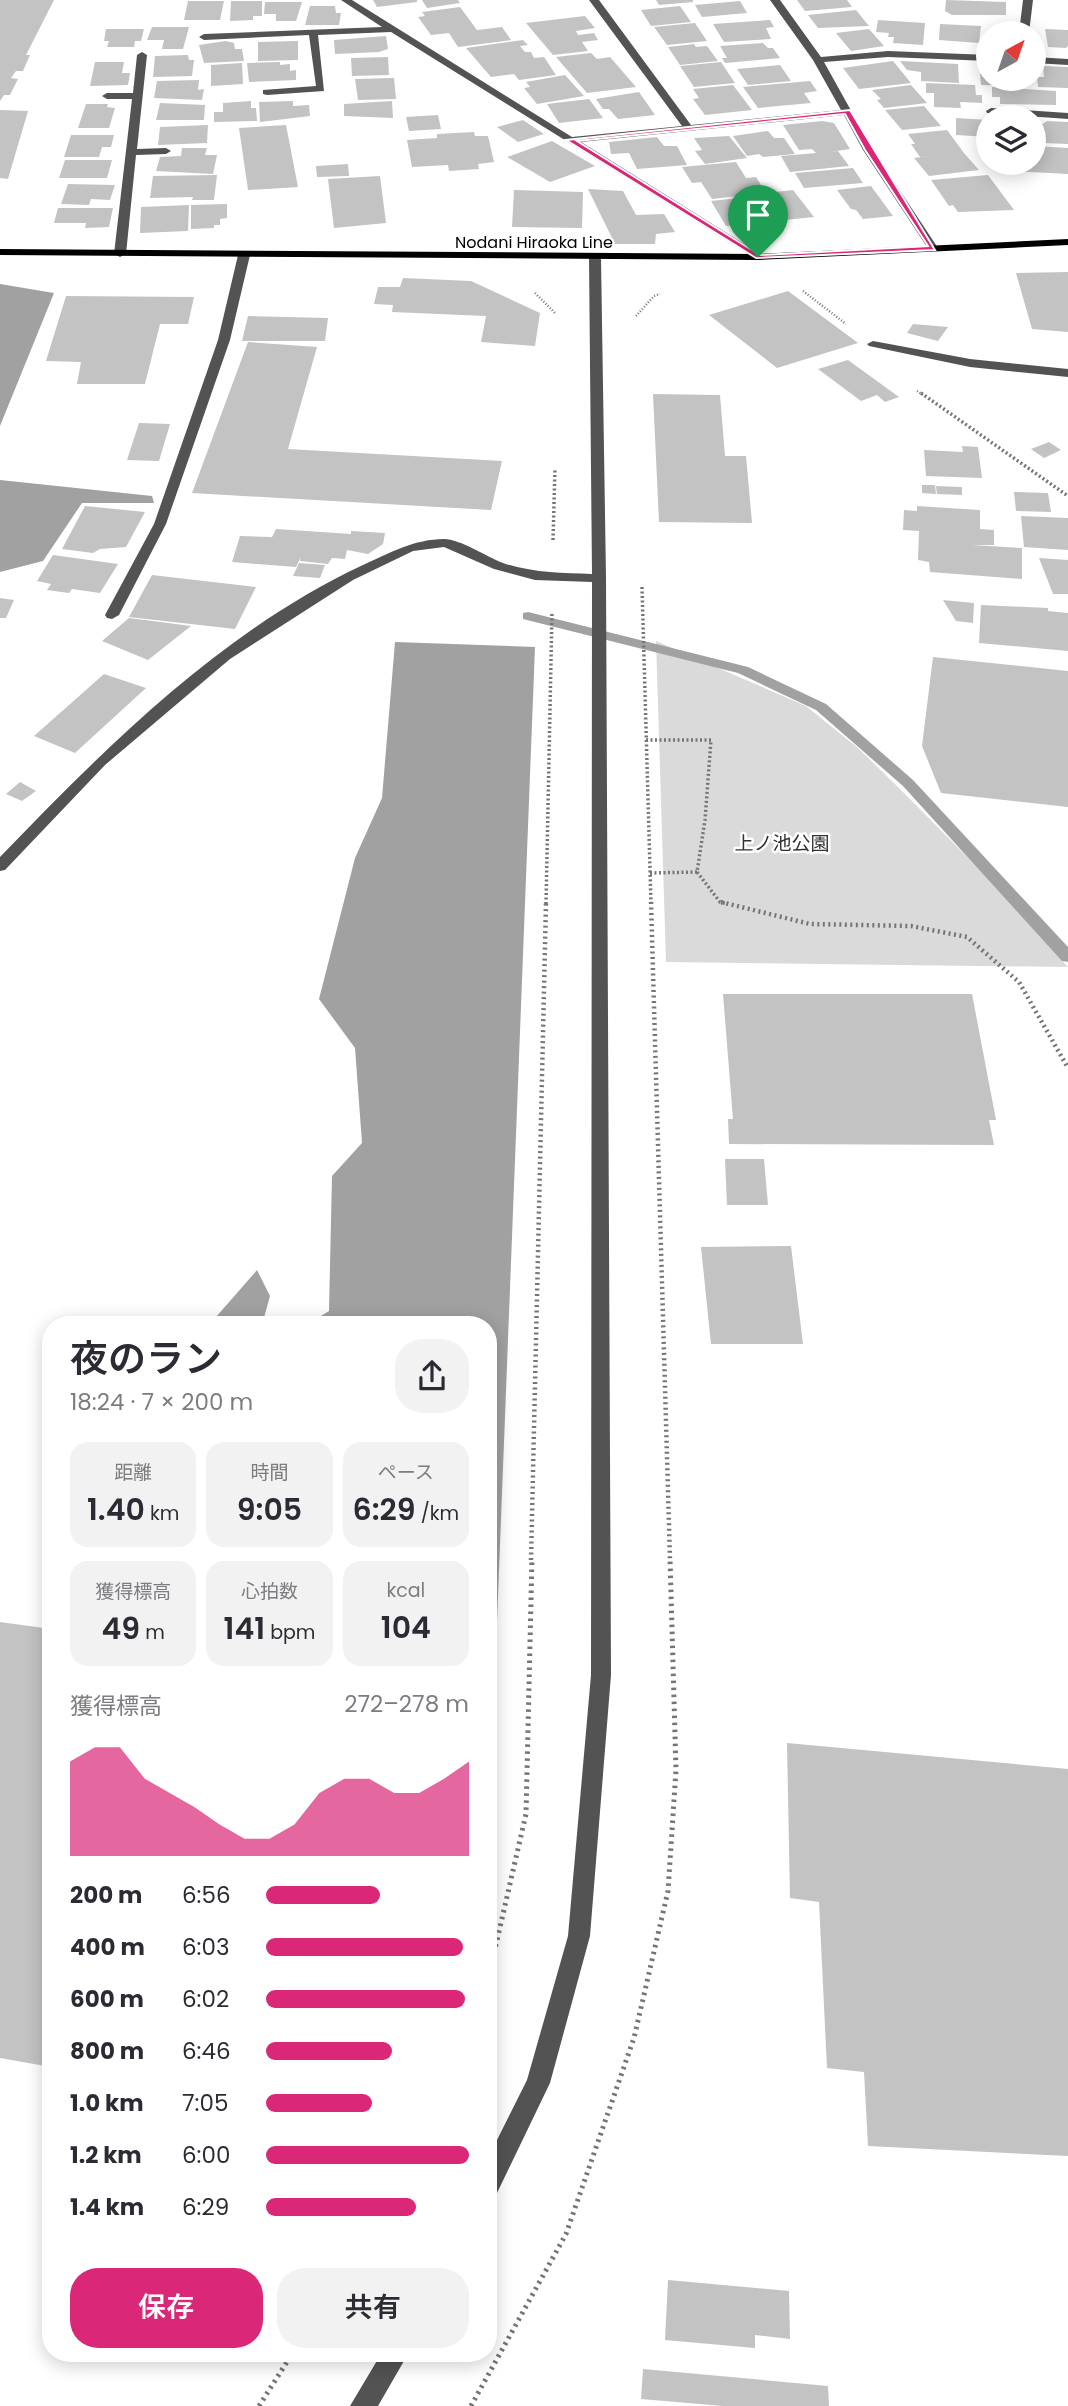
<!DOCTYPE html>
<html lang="ja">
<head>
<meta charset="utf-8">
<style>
  :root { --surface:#fff; --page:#f2f2f3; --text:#2b2b33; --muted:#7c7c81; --accent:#db2777 }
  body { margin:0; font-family:Poppins,"Noto Sans JP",sans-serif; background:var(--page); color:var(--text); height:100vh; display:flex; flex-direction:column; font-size:26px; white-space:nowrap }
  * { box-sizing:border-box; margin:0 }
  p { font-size:23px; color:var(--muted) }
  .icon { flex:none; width:38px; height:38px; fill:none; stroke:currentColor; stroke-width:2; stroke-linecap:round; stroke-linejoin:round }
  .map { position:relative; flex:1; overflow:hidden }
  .side { position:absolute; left:42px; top:1316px; width:455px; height:1046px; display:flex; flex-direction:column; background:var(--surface); border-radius:28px; box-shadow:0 4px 18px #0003 }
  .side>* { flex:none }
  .needle { width:46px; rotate:40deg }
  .controls { position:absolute; left:976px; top:21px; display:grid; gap:14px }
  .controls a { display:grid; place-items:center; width:70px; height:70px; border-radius:50%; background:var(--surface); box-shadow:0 4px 18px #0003; font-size:35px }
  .pin { position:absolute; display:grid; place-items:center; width:60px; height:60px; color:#fff; margin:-72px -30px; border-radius:50% 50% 50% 0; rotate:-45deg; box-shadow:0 0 7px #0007 }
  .pin .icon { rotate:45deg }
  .round { display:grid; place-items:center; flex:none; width:74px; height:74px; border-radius:28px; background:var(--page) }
  .summary { display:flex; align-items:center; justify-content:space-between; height:119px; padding:0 28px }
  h1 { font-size:38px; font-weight:600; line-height:52px }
  .metrics { display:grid; grid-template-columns:repeat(3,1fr); gap:10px; height:119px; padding:7px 28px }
  .metrics div { display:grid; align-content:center; border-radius:18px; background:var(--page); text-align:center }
  .metrics b { font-size:30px; font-weight:600 }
  .metrics small { font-size:19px; font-weight:400 }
  .metrics p { font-size:19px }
  .chart { height:196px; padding:14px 28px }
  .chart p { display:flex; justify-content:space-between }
  .chart svg { width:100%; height:126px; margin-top:7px; fill:var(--accent); opacity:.7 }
  .primary-button { display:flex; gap:14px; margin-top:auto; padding:14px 28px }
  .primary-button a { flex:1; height:80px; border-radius:28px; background:var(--accent); color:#fff; font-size:28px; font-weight:600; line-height:80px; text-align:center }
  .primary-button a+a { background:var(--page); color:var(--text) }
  ul { padding:0 28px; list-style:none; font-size:23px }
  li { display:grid; grid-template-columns:112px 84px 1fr; align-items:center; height:52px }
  li i { height:18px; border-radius:9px; background:var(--accent) }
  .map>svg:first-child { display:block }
  .green { fill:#dadada }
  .water { fill:#a1a1a1 }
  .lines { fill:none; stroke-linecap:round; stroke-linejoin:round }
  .stream { fill:#a1a1a1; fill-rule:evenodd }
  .building { fill:#c3c3c3 }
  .path-far3 { stroke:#757575; stroke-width:2.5; stroke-dasharray:1 2; stroke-linecap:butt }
  .path-far2 { stroke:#757575; stroke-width:3.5; stroke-dasharray:2 2.5; stroke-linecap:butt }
  .path-far1 { stroke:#757575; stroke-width:4.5; stroke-dasharray:2 3.5; stroke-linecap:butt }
  .path { stroke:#757575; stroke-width:5; stroke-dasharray:2.5 4.5; stroke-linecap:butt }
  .minor { fill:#535353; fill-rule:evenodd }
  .major { fill:#000; fill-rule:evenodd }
  .route { fill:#db2777; stroke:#fff; stroke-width:2; fill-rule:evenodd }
  .labels { text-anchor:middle; stroke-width:5; stroke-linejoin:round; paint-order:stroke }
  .far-street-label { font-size:16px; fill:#000; stroke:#fff }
  .park-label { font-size:19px; fill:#313131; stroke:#fff }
</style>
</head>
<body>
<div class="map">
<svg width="1068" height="2406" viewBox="0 0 1068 2406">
  <rect width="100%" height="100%" fill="#fff"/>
  <path class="green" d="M656 641 806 706 858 748 898 787 997 887 1068 967 666 962Z"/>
  <path class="water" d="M0 284 54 293 0 426Z
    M0 480 152 496 154 503H82L43 561 0 572Z
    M395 642 535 647 497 1622 488 1620V1325H306L329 1311 332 1176 362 1143 355 1048 319 999 355 858 382 798Z
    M257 1270 270 1296 262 1325H209Z"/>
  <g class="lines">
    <path class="stream" d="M528 612 748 667 826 704 913 780 1068 947V962L1062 961 903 786 816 710 738 673 523 619V613Z"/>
  </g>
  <path class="building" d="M0 0H54L26 55H30L23 71H16L11 78 18 79 10 95H4L0 101Z
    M373 0H417V2L377 7Z
    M422 0H458L460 3 427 8Z
    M656 0H693V2L659 5Z
    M797 0H847L852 7 805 11Z
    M946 0 1006 2V15H952L945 11Z
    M188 1H224L220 20H184Z
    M231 1H262V16H253V20L230 21Z
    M740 1 747 13 702 17 695 5Z
    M265 2H302L296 21H276V14H264Z
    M310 6H335L336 13H341L339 25H305Z
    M680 6 691 22 651 26 641 10Z
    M460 7 477 30 502 27 511 40 458 47 449 33 431 35 418 17 425 16 422 12Z
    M856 10 869 26 818 28 808 15Z
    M585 16 595 28 576 31 578 35 594 33 598 40 582 42 588 51 553 55 526 23Z
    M770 20 774 27 766 28 771 39 724 42 713 24Z
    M878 20 925 23 923 45 893 43 894 37H888L889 33 876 32Z
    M695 23 707 41 667 45 654 27Z
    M940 24 981 26 979 43 939 40Z
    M152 27H189L183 49H162L164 40H147Z
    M106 29H144L141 41H135L134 47H107L109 41H104Z
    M869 29 884 46 851 51 836 33Z
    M1045 29 1068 30V46L1066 48 1048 47Z
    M386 36 388 49 379 52 335 54 334 40Z
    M523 40 528 45 520 46 525 52H531L534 58 544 57 556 75 519 80 514 74 491 77 466 48Z
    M226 41 234 43 235 49H242L244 61 204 63 199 45Z
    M298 41V60L258 61V42Z
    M763 43 768 48H773L780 58 725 63 722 58H727L720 46Z
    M694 44 696 47 707 46 718 61 680 65 668 47Z
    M591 53 597 59 610 57 636 87 587 93 556 57Z
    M188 55 189 60H194L192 76 153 77 155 56Z
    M388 57 389 75 352 76 351 58Z
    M893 61 911 83 859 89 843 68Z
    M900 61 958 64 959 83 921 81V72L907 70Z
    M95 62H124L122 73H130L128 85 90 86Z
    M280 62V65L290 64V71L296 70V80L249 82 247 63Z
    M721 62 735 83 694 87 680 66Z
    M242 63 243 84 211 86V65Z
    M983 64H989V79H1026L1027 86 981 85 980 74H985Z
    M780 65 791 81 748 85 737 69Z
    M1043 66 1068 67V88L1038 87 1037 77H1044Z
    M565 75 584 96 537 104 524 88 530 87 526 82Z
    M394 78 396 99 358 100 355 79Z
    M199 80 198 90 204 89 202 100 154 98 157 81Z
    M810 81 817 91 804 93 811 103 758 108 743 87Z
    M926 83 975 85 976 95H982V103L960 102 961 108 934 107V93H926Z
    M733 85 752 110 705 115 693 99 699 98 693 89Z
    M911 85 927 103 884 108 877 100 881 99 872 90Z
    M992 87 1056 91V105L1000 104V97H992Z
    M639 92 655 115 618 119 609 109H603L596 99Z
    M589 99 603 118 559 123 547 104Z
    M251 101V108H256L257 121 214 122V112H223V103Z
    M293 101V106L309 105 310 116 260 122 259 102Z
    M392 101 393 118 344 116V104Z
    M160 103 205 105 204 120H156Z
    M86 104H108L107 107 115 108 109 128H78Z
    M924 106 941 126 902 130 885 110Z
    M0 110 28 111 8 179 0 178Z
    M438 115 441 129 409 131 406 117Z
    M956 118 989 120V137L956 135Z
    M523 120 544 134 518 142 497 127Z
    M822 121 834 123 850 149 823 153 838 151 849 166 790 172 781 156 816 153 812 149 799 150 783 125Z
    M1047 121 1068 122V144L1042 143 1041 125Z
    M208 125 207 143 158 145 160 127Z
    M286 125 298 187 248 190 239 128Z
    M947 130 964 153 979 170 929 176 914 158 930 156 920 157 911 144H915L908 134Z
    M768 131 774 138H784L795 154 763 157 759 154 747 156 733 136Z
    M474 132 475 136H488L494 162 478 164 479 169 449 171 448 165 412 167 407 140 437 138V134Z
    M71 135H114L111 147H102L99 157H64Z
    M729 136 747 158 705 164 695 151 702 150 694 138Z
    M657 137 664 146H677L687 165 637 169 629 153 611 154 609 142Z
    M552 141 595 166 550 182 507 157Z
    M1034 146 1068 148V174L994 170V163H1034Z
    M182 148H207L205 155H217L213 174 156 171 160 157 181 156Z
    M65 160H112L107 178H59Z
    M736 162 746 178 756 177 766 193 793 190 814 217 785 220 766 193 712 199 701 182 692 183 682 167Z
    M348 164 349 176 317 177 316 166Z
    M853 168 863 183 804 188 795 173Z
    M217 175 214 200H192L193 197 150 198 153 176Z
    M988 175 1014 210 958 212 953 205 949 206 931 180Z
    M380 176 386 223 334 228 328 179Z
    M68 184 115 185 110 200 91 199 89 205 61 204Z
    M871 186 893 216 863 219 856 210 851 209 837 190Z
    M588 189 623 191 636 215 664 214 675 232 656 234 655 244H615Z
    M514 190 583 192 582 228 512 227Z
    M747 197 763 223 726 226 711 201Z
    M227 204V218L220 219V225H214V228L191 229V205Z
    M189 205 188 231 140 233 141 207Z
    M58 208H113L109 227 85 228 86 223H54Z
    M762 226 773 240 754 243 746 240 740 228Z
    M1068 272V332L1032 329 1016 273Z
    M403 278 471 281 540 313 535 346 481 342 486 316 392 312 393 305 374 304 378 287H400Z
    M788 291 858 343 777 368 709 315Z
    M66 296 194 297 188 324H160L145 384H77L81 362 46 361Z
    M248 316 328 318 325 341H242Z
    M913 324 948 327 938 341 907 333Z
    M248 342 317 347 288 449 502 461 491 510 192 493Z
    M848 360 899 397 885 402 877 395 861 401 818 369Z
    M653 394 720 395 725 456H746L752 523 659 522Z
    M139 423 170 424 159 461 127 460Z
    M1049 442 1061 450 1044 458 1031 449Z
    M962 446 978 447 982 478 926 476 924 450 963 452Z
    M922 485H935L936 494 922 493Z
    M936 486 962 487V495L937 494Z
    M1014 492 1048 493 1051 512 1016 511Z
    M85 506 145 512 126 547 100 549 93 553 62 549Z
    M917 506 980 510V529L994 530V545H972L1022 548V579L930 572 929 562 918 560 919 531 903 530 904 510 917 511Z
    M1021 516 1068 518V550L1024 547Z
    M276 529 351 534V531L385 533 383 544 368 554 347 550 345 559 332 558 328 564 300 561 301 557 296 567 232 562 240 536 272 537Z
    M53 555 118 564 100 593 72 589 69 593 47 590 51 584 37 581Z
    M1039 558 1068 560V594H1053Z
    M299 563 325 565 320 578 293 576Z
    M152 575 256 587 235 629 129 617Z
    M0 598 14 600 6 618H0Z
    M943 600 974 603 973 623 956 621Z
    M981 605 1048 608V611L1068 613V651L979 643Z
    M129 618 191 626 148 660 102 641Z
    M933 657 1068 671V807L941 793 922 746Z
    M104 674 146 688 75 753 34 736Z
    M20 782 36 791 22 801 6 794Z
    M723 994H972L996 1120H989L994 1145 729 1144 728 1119H733Z
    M725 1159H764L768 1205H727Z
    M791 1246 803 1344H711L701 1247Z
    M0 1622 51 1629V2067L0 2058Z
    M787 1743 1068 1769V2156L868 2146 864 2072 827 2068 819 1902 790 1898Z
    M668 2280 789 2291 790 2339 755 2335V2348L665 2340Z
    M643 2369 828 2386 829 2406H723L641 2399Z"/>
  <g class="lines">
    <path class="path-far3" d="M803 291 846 324
      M535 293 556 314
      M636 316 654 296 660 294
      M917 391 923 395"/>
    <path class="path-far2" d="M921 393 1068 496
      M553 540 555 468
      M642 587 651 904
      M646 740H711L705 820 697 872 720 902 728 904
      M650 873 697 872
      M546 904 552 612"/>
    <path class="path-far1" d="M651 902 670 1560
      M721 902 810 924 911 926 967 937 1019 982 1068 1068
      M531 1560 546 902"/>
    <path class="path" d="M488 1966 495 1949 526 1814 532 1558
      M259 2406 292 2354
      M471 2406 566 2234 634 2038 668 1891 676 1770 670 1558"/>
    <path class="minor" d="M341 0H352L572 137 682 126 589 0H599L691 125 841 110 813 60 770 0H780L821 57 888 51 989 55V61L888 57 824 62 873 150 938 248 933 251 929 250 863 150 844 115 581 142 762 255V259L758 260 391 32 318 35 324 91 267 95 263 94V90L316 86 309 35 204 40 199 37 204 34 382 27Z
      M1023 0H1033L1029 33H1019Z
      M142 52 147 55 137 149 166 148 171 151 166 154 136 155 126 254 120 257 114 254 132 99H107L102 96 107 93H133L137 55Z
      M1034 57 1068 59V65L1034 63Z
      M991 108 1068 113V119L987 113 986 111Z
      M244 252 250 255 230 340 166 524 119 615 112 619 107 618 105 615 154 524 218 340 238 255Z
      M595 255 601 258 606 578 611 1675 590 1936 550 2083 497 2193 488 2196V2158L527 2080 568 1936 591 1675 592 582 535 580 494 569 444 547 413 551 353 580 230 659 105 765 5 870 0 871V857C107 746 222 631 363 565 389 553 415 539 444 539 460 539 487 557 503 563 532 573 562 573 592 574L589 258Z
      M873 341 970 359 1068 369V377L970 367 869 346 867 344Z
      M381 2354H408L378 2406H350Z"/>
    <path class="major" d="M1068 239V245L758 260 0 255V249L758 254Z"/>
  </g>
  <path class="route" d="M850 110 935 250 756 258 566 140ZM845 114 865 150 928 246 760 255 577 141Z"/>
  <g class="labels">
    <g class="far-street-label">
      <text x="534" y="248">Nodani Hiraoka Line</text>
    </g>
    <g class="park-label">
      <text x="782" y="850">上ノ池公園</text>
    </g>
  </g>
</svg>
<div class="controls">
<a><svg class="needle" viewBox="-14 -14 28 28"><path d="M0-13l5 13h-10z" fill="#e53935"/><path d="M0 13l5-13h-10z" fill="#7c7c81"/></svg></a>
<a><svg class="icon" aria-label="layers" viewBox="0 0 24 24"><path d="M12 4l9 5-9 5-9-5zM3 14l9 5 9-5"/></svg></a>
</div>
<div class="pin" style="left:758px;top:257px;background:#1e9e55"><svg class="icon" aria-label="arrive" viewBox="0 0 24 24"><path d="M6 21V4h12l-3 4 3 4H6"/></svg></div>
<section class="side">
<div class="summary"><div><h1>夜のラン</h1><p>18:24 · 7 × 200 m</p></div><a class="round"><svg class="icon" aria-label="share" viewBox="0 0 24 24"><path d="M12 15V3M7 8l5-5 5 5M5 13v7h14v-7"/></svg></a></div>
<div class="metrics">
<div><p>距離</p><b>1.40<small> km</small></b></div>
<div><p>時間</p><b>9:05</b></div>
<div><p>ペース</p><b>6:29<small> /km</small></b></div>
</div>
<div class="metrics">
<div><p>獲得標高</p><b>49<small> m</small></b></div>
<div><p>心拍数</p><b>141<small> bpm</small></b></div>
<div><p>kcal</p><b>104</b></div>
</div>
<div class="chart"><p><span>獲得標高</span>272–278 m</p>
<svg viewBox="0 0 160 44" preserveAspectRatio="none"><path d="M0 44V11L10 6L20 6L30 17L40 22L50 27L60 33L70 38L80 38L90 33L100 22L110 17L120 17L130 22L140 22L150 17L160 11V44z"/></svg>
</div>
<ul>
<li><b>200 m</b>6:56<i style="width:56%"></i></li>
<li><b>400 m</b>6:03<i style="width:97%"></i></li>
<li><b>600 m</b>6:02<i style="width:98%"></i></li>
<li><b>800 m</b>6:46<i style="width:62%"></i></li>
<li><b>1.0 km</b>7:05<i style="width:52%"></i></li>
<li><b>1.2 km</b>6:00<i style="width:100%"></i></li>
<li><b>1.4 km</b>6:29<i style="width:74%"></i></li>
</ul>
<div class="primary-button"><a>保存</a><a>共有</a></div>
</section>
</div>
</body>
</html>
